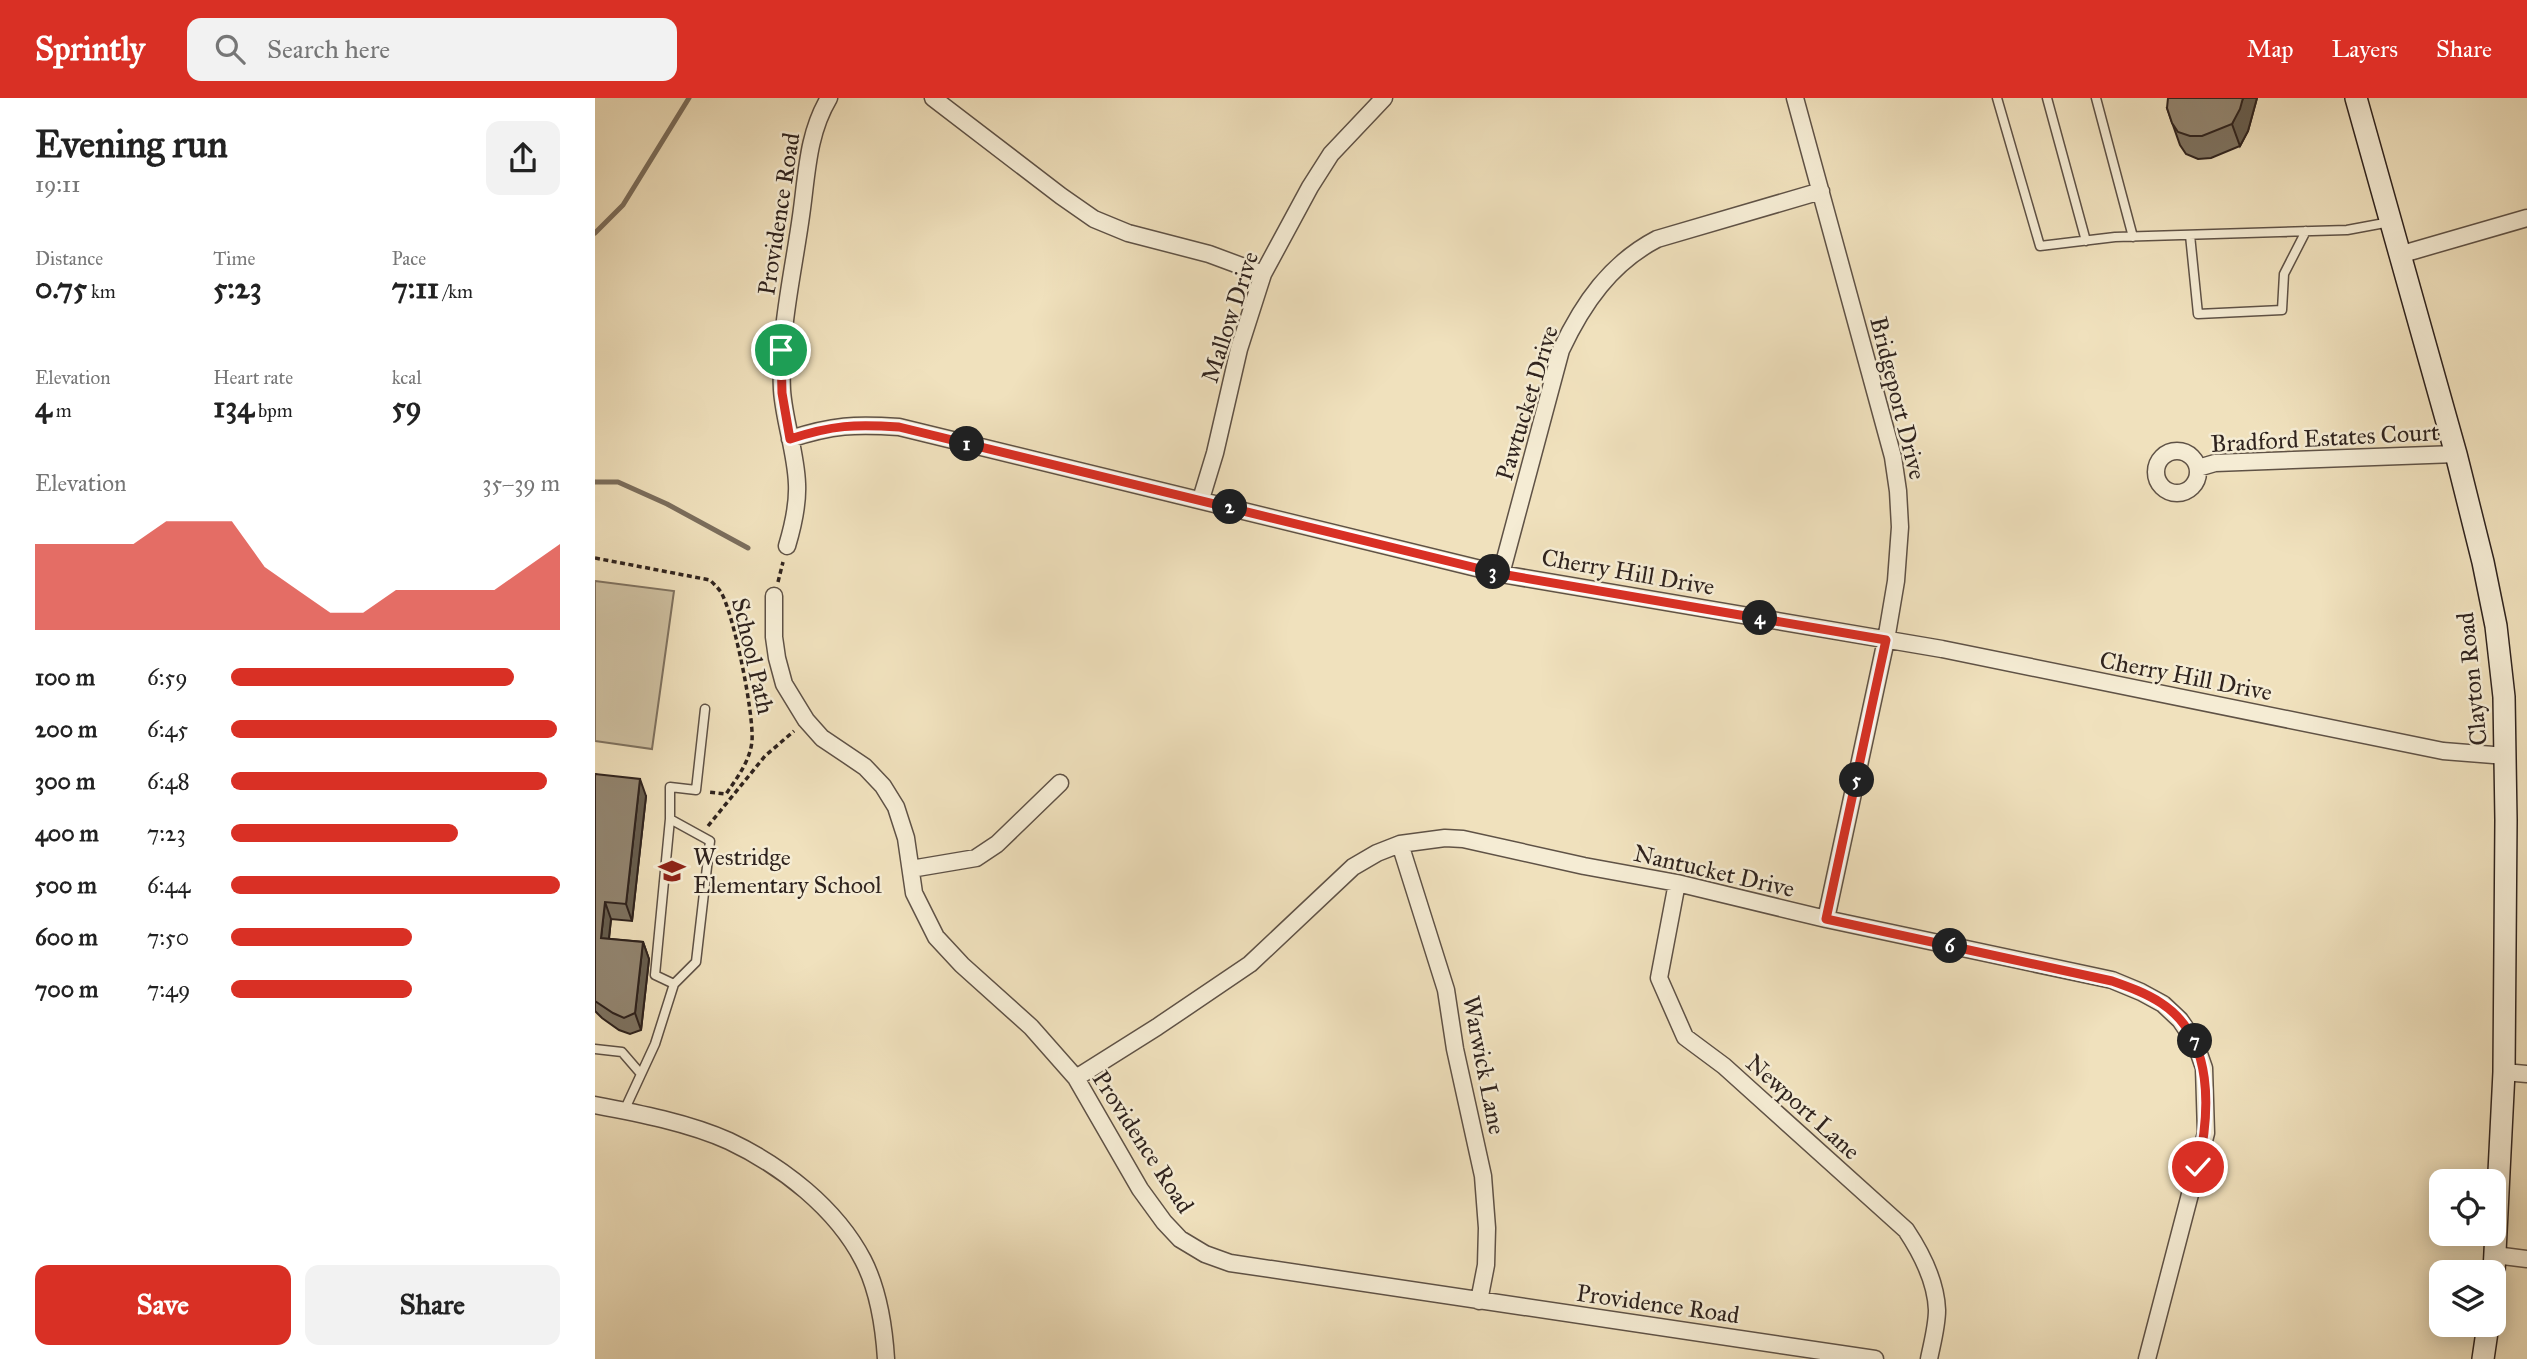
<!DOCTYPE html>
<html lang="en">
<head>
<meta charset="utf-8">
<style>
  :root { --surface:#fff; --page:#f2f2f2; --text:#222; --muted:#767676; --accent:#d93025 }
  body { margin:0; font-family:"IM FELL Great Primer",serif; background:var(--page); color:var(--text); height:100vh; display:flex; flex-direction:column; font-size:26px; white-space:nowrap }
  * { box-sizing:border-box; margin:0 }
  p { font-size:23px; color:var(--muted) }
  .icon { flex:none; width:38px; height:38px; fill:none; stroke:currentColor; stroke-width:2; stroke-linecap:round; stroke-linejoin:round }
  .map { position:relative; flex:1; overflow:hidden }
  .side { display:flex; flex-direction:column; background:var(--surface); width:595px }
  .side>* { flex:none }
  .buttons { position:absolute; left:1834px; top:1071px; display:grid; gap:14px }
  .buttons a { display:grid; place-items:center; width:77px; height:77px; border-radius:14px; background:var(--surface); box-shadow:0 4px 18px #0003; font-size:35px }
  .pin { position:absolute; display:grid; place-items:center; width:60px; height:60px; color:#fff; margin:-30px; border:4px solid #fff; border-radius:50%; box-shadow:0 2px 7px #0007 }
  .km { position:absolute; width:35px; height:35px; margin:-18px; border-radius:50%; background:#222; color:#fff; font-size:19px; line-height:35px; text-align:center }
  .round { display:grid; place-items:center; flex:none; width:74px; height:74px; border-radius:14px; background:var(--page) }
  .overview { display:flex; align-items:center; justify-content:space-between; height:119px; padding:0 35px }
  h1 { font-size:38px; font-weight:700; line-height:52px }
  .figures { display:grid; grid-template-columns:repeat(3,1fr); gap:10px; height:119px; padding:7px 35px }
  .figures div { display:grid; align-content:center }
  .figures b { font-size:30px; font-weight:700 }
  .figures small { font-size:19px; font-weight:400 }
  .figures p { font-size:19px }
  .chart { height:196px; padding:14px 35px }
  .chart p { display:flex; justify-content:space-between }
  .chart svg { width:100%; height:126px; margin-top:7px; fill:var(--accent); opacity:.7 }
  .action { display:flex; gap:14px; margin-top:auto; padding:14px 35px }
  .action a { flex:1; height:80px; border-radius:14px; background:var(--accent); color:#fff; font-size:28px; font-weight:700; line-height:80px; text-align:center }
  .action a+a { background:var(--page); color:var(--text) }
  ul { padding:0 35px; list-style:none; font-size:23px }
  li { display:grid; grid-template-columns:112px 84px 1fr; align-items:center; height:52px }
  li i { height:18px; border-radius:9px; background:var(--accent) }
  header { display:flex; align-items:center; gap:42px; box-sizing:border-box; height:98px; padding:0 35px; background:var(--accent); color:#fff }
  header strong { font-size:33px }
  nav { display:flex; gap:38px; margin-inline-start:auto; font-size:24px }
  .search { width:490px; height:63px; background:var(--page); display:flex; align-items:center; gap:18px; box-sizing:border-box; padding:0 24px; border-radius:14px; color:var(--muted); font-size:26px }
  main { display:flex; flex:1; min-height:0 }
  .map>svg:first-child { display:block }
  .green { fill:#cfc1a2; stroke:#7f7260; stroke-width:2 }
  .lines { fill:none; stroke-linecap:round; stroke-linejoin:round }
  .stream { stroke:#7b6e5d; stroke-width:5 }
  .lane-casing { stroke:#5f5246; stroke-width:11 }
  .street-casing { stroke:#5f5246; stroke-width:19 }
  .secondary-casing { stroke:#2f231e; stroke-width:24 }
  .path { stroke:#2f231e; stroke-width:3.5; stroke-dasharray:5 3.5; stroke-linecap:butt }
  .lane { stroke:#f5ecd4; stroke-width:8 }
  .street { stroke:#f5ecd4; stroke-width:16 }
  .secondary { stroke:#f5ecd4; stroke-width:21 }
  .wall { fill:#7e7361; stroke:#2f231e; stroke-width:2 }
  .shaded-wall { fill:#675e4f; stroke:#2f231e; stroke-width:2 }
  .building { fill:#938671; stroke:#2f231e; stroke-width:2 }
  .route-casing { stroke:#fff; stroke-width:14 }
  .route { stroke:#d93025; stroke-width:9 }
  .labels { text-anchor:middle; stroke-width:5; stroke-linejoin:round; paint-order:stroke }
  .street-label { font-size:24px; fill:#2f231e; stroke:#f5ecd4 }
  .poi-label { font-size:24px; fill:#2f231e; stroke:#f5ecd4; text-anchor:start }
</style>
</head>
<body>
<header>
<strong>Sprintly</strong>
<div class="search"><svg class="icon" aria-label="search" viewBox="0 0 24 24"><circle cx="10" cy="10" r="6"/><path d="M15 15l6 6"/></svg>Search here</div>
<nav><a>Map</a><a>Layers</a><a>Share</a></nav>
</header>
<main>
<section class="side">
<div class="overview"><div><h1>Evening run</h1><p>19:11</p></div><a class="round"><svg class="icon" aria-label="share" viewBox="0 0 24 24"><path d="M12 15V3M7 8l5-5 5 5M5 13v7h14v-7"/></svg></a></div>
<div class="figures">
<div><p>Distance</p><b>0.75<small> km</small></b></div>
<div><p>Time</p><b>5:23</b></div>
<div><p>Pace</p><b>7:11<small> /km</small></b></div>
</div>
<div class="figures">
<div><p>Elevation</p><b>4<small> m</small></b></div>
<div><p>Heart rate</p><b>134<small> bpm</small></b></div>
<div><p>kcal</p><b>59</b></div>
</div>
<div class="chart"><p><span>Elevation</span>35–39 m</p>
<svg viewBox="0 0 160 44" preserveAspectRatio="none"><path d="M0 44V14L10 14L20 14L30 14L40 6L50 6L60 6L70 22L80 30L90 38L100 38L110 30L120 30L130 30L140 30L150 22L160 14V44z"/></svg>
</div>
<ul>
<li><b>100 m</b>6:59<i style="width:86%"></i></li>
<li><b>200 m</b>6:45<i style="width:99%"></i></li>
<li><b>300 m</b>6:48<i style="width:96%"></i></li>
<li><b>400 m</b>7:23<i style="width:69%"></i></li>
<li><b>500 m</b>6:44<i style="width:100%"></i></li>
<li><b>600 m</b>7:50<i style="width:55%"></i></li>
<li><b>700 m</b>7:49<i style="width:55%"></i></li>
</ul>
<div class="action"><a>Save</a><a>Share</a></div>
</section>
<div class="map">
<svg width="1932" height="1261" viewBox="0 0 1932 1261">
  <rect width="100%" height="100%" fill="#f0e1bd"/>
  <filter id="stains"><feTurbulence type="fractalNoise" baseFrequency=".00286" numOctaves="4"/><feColorMatrix values="0 0 0 0 .2 0 0 0 0 .09 0 0 0 0 .02 0 0 0 .5 -.17"/></filter>
  <radialGradient id="worn" r=".72"><stop offset=".6" stop-color="#630" stop-opacity="0"/><stop offset="1" stop-color="#630" stop-opacity=".3"/></radialGradient>
  <path class="green" d="M0 483 79 493 57 651 0 643Z"/>
  <g class="lines">
    <path class="stream" d="M0 135 28 107 94 0
      M0 384H23L72 406 153 450"/>
    <defs>
      <path id="lane" d="M1402 0 1445 148 1520 139 1752 132 1795 124
        M1452 0 1491 143
        M1501 0 1538 139
        M1595 137 1603 216 1687 212 1689 176 1711 133
        M75 721V689L101 692 110 611
        M0 951 27 954 46 976
        M29 1013 60 946 79 886 101 864 115 743 75 721 60 877 79 886"/>
      <path id="street" d="M338 0 466 98 499 121 533 135 614 156 668 176
        M1200 0 1298 359 1303 393 1305 429 1301 483 1291 542 1231 821
        M1804 157 1932 120
        M195 341C238 327 260 326 304 329L906 476 1347 551 1848 653 1911 658
        M1561 374a21 21 0 1 1 42 0a21 21 0 1 1-42 0Z
        M1603 370 1620 365 1861 356
        M606 401 620 355 644 251 668 176 715 89 736 56 789 0
        M192 448C198 428 203 407 202 386 201 354 189 323 187 292 184 232 198 176 206 118 212 77 212 37 234 0
        M906 476 966 252C988 205 1016 165 1062 141L1226 93
        M179 498V539L182 560 189 586 211 622 227 640 270 669 288 688 301 709 311 740 319 795 341 839 367 867 436 929 481 980 545 1091 569 1124 585 1141 610 1156 635 1165 1280 1261
        M805 746 851 892 860 951 888 1078 892 1130 891 1167 884 1203
        M316 771 381 760 402 746 465 685
        M1082 785 1064 880 1090 939 1129 968 1311 1132C1327 1156 1341 1183 1342 1212 1342 1228 1337 1246 1334 1261
        M1909 974 1932 976
        M481 980 562 929 655 866 758 769 782 755 805 746 850 740 868 741 989 768 1082 785 1231 821 1517 882 1546 894 1568 906 1585 922 1600 944 1609 970 1611 1035 1552 1261
        M0 1007C43 1015 94 1025 134 1043 187 1068 241 1110 268 1162 283 1191 289 1229 291 1261
        M1900 1157 1932 1161"/>
      <path id="secondary" d="M1761 0 1861 356 1888 464 1901 528 1909 599 1911 722 1909 974 1899 1174
        M1888 1261 1893 1227"/>
    </defs>
    <use href="#lane" class="lane-casing"/>
    <use href="#street" class="street-casing"/>
    <use href="#secondary" class="secondary-casing"/>
    <path class="path" d="M0 460 115 482C119 486 123 490 126 494 139 517 159 616 157 643 155 663 142 680 131 696L113 694
      M183 484 188 464
      M113 728 170 658 199 633"/>
    <use href="#lane" class="lane"/>
    <use href="#street" class="street"/>
    <use href="#secondary" class="secondary"/>
  </g>
  <path class="wall" d="M1662 0 1653 33 1645 48 1616 60 1603 61 1591 56 1585 47 1572 10Z
    M0 676 51 698 37 823 16 821 14 841 48 844 54 861 46 932 35 936 24 932 7 920 0 913Z"/>
  <path class="shaded-wall" d="M1648 0H1662L1653 33 1645 48 1637 26Z
    M45 681 51 698 37 823 31 806Z
    M10 804 16 821 12 857 6 840Z
    M48 844 54 861 46 932 40 915Z"/>
  <path class="building" d="M1573 0H1648L1645 11 1637 26 1607 38H1595L1583 34 1577 25 1572 10Z
    M0 676 45 681 31 806 10 804 6 840 48 844 40 915 29 920 18 915 0 903Z"/>
  <g class="lines">
    <defs>
      <path id="route" d="M186 252 187 295 195 341C238 327 260 326 304 329L906 476 1291 542 1231 821 1517 883C1534 889 1551 895 1566 905 1620 940 1615 1015 1603 1069"/>
    </defs>
    <use href="#route" class="route-casing"/>
    <use href="#route" class="route"/>
  </g>
  <defs>
    <symbol id="school-bare" viewBox="-9 -9 18 18"><path d="M0-5L7-2L0 1L-7-2ZM-4 1L0 2.5L4 1V4Q0 6-4 4Z" fill="#8f2418" stroke="#f5ecd4" stroke-width="2.5" paint-order="stroke"/></symbol>
  </defs>
  <g fill-rule="evenodd">
    <use href="#school-bare" x="58" y="754" width="38" height="38"/>
  </g>
  <g class="labels">
    <g class="street-label">
      <text transform="translate(184 116) rotate(-81)" y="8">Providence Road</text>
      <text transform="translate(635 219) rotate(-72)" y="8">Mallow Drive</text>
      <text transform="translate(1303 300) rotate(76)" y="8">Bridgeport Drive</text>
      <text transform="translate(932 305) rotate(-73)" y="8">Pawtucket Drive</text>
      <text transform="translate(1730 340) rotate(-3)" y="8">Bradford Estates Court</text>
      <text transform="translate(1033 474) rotate(10)" y="8">Cherry Hill Drive</text>
      <text transform="translate(158 558) rotate(77)" y="8">School Path</text>
      <text transform="translate(1591 578) rotate(11)" y="8">Cherry Hill Drive</text>
      <text transform="translate(1877 581) rotate(-96)" y="8">Clayton Road</text>
      <text transform="translate(1119 773) rotate(13)" y="8">Nantucket Drive</text>
      <text transform="translate(889 967) rotate(79)" y="8">Warwick Lane</text>
      <text transform="translate(1208 1009) rotate(42)" y="8">Newport Lane</text>
      <text transform="translate(548 1044) rotate(57)" y="8">Providence Road</text>
      <text transform="translate(1063 1206) rotate(8)" y="8">Providence Road</text>
    </g>
    <g class="poi-label">
      <text x="98" y="767">Westridge<tspan x="98" dy="28">Elementary School</tspan></text>
    </g>
  </g>
  <rect width="100%" height="100%" filter="url(#stains)"/>
  <rect width="100%" height="100%" fill="url(#worn)"/>
</svg>
<div class="buttons">
<a><svg class="icon" aria-label="locate" viewBox="0 0 24 24"><circle cx="12" cy="12" r="6"/><path d="M12 2v4M12 18v4M2 12h4M18 12h4"/></svg></a>
<a><svg class="icon" aria-label="layers" viewBox="0 0 24 24"><path d="M12 4l9 5-9 5-9-5zM3 14l9 5 9-5"/></svg></a>
</div>
<div class="pin" style="left:186px;top:252px;background:#1e9e55"><svg class="icon" aria-label="arrive" viewBox="0 0 24 24"><path d="M6 21V4h12l-3 4 3 4H6"/></svg></div>
<div class="pin" style="left:1603px;top:1069px;background:#d93025"><svg class="icon" aria-label="check" viewBox="0 0 24 24"><path d="M5 12l5 5 9-10"/></svg></div>
<b class="km" style="left:372px;top:346px">1</b>
<b class="km" style="left:635px;top:409px">2</b>
<b class="km" style="left:898px;top:474px">3</b>
<b class="km" style="left:1165px;top:520px">4</b>
<b class="km" style="left:1262px;top:682px">5</b>
<b class="km" style="left:1355px;top:848px">6</b>
<b class="km" style="left:1600px;top:943px">7</b>
</div>
</main>
</body>
</html>
